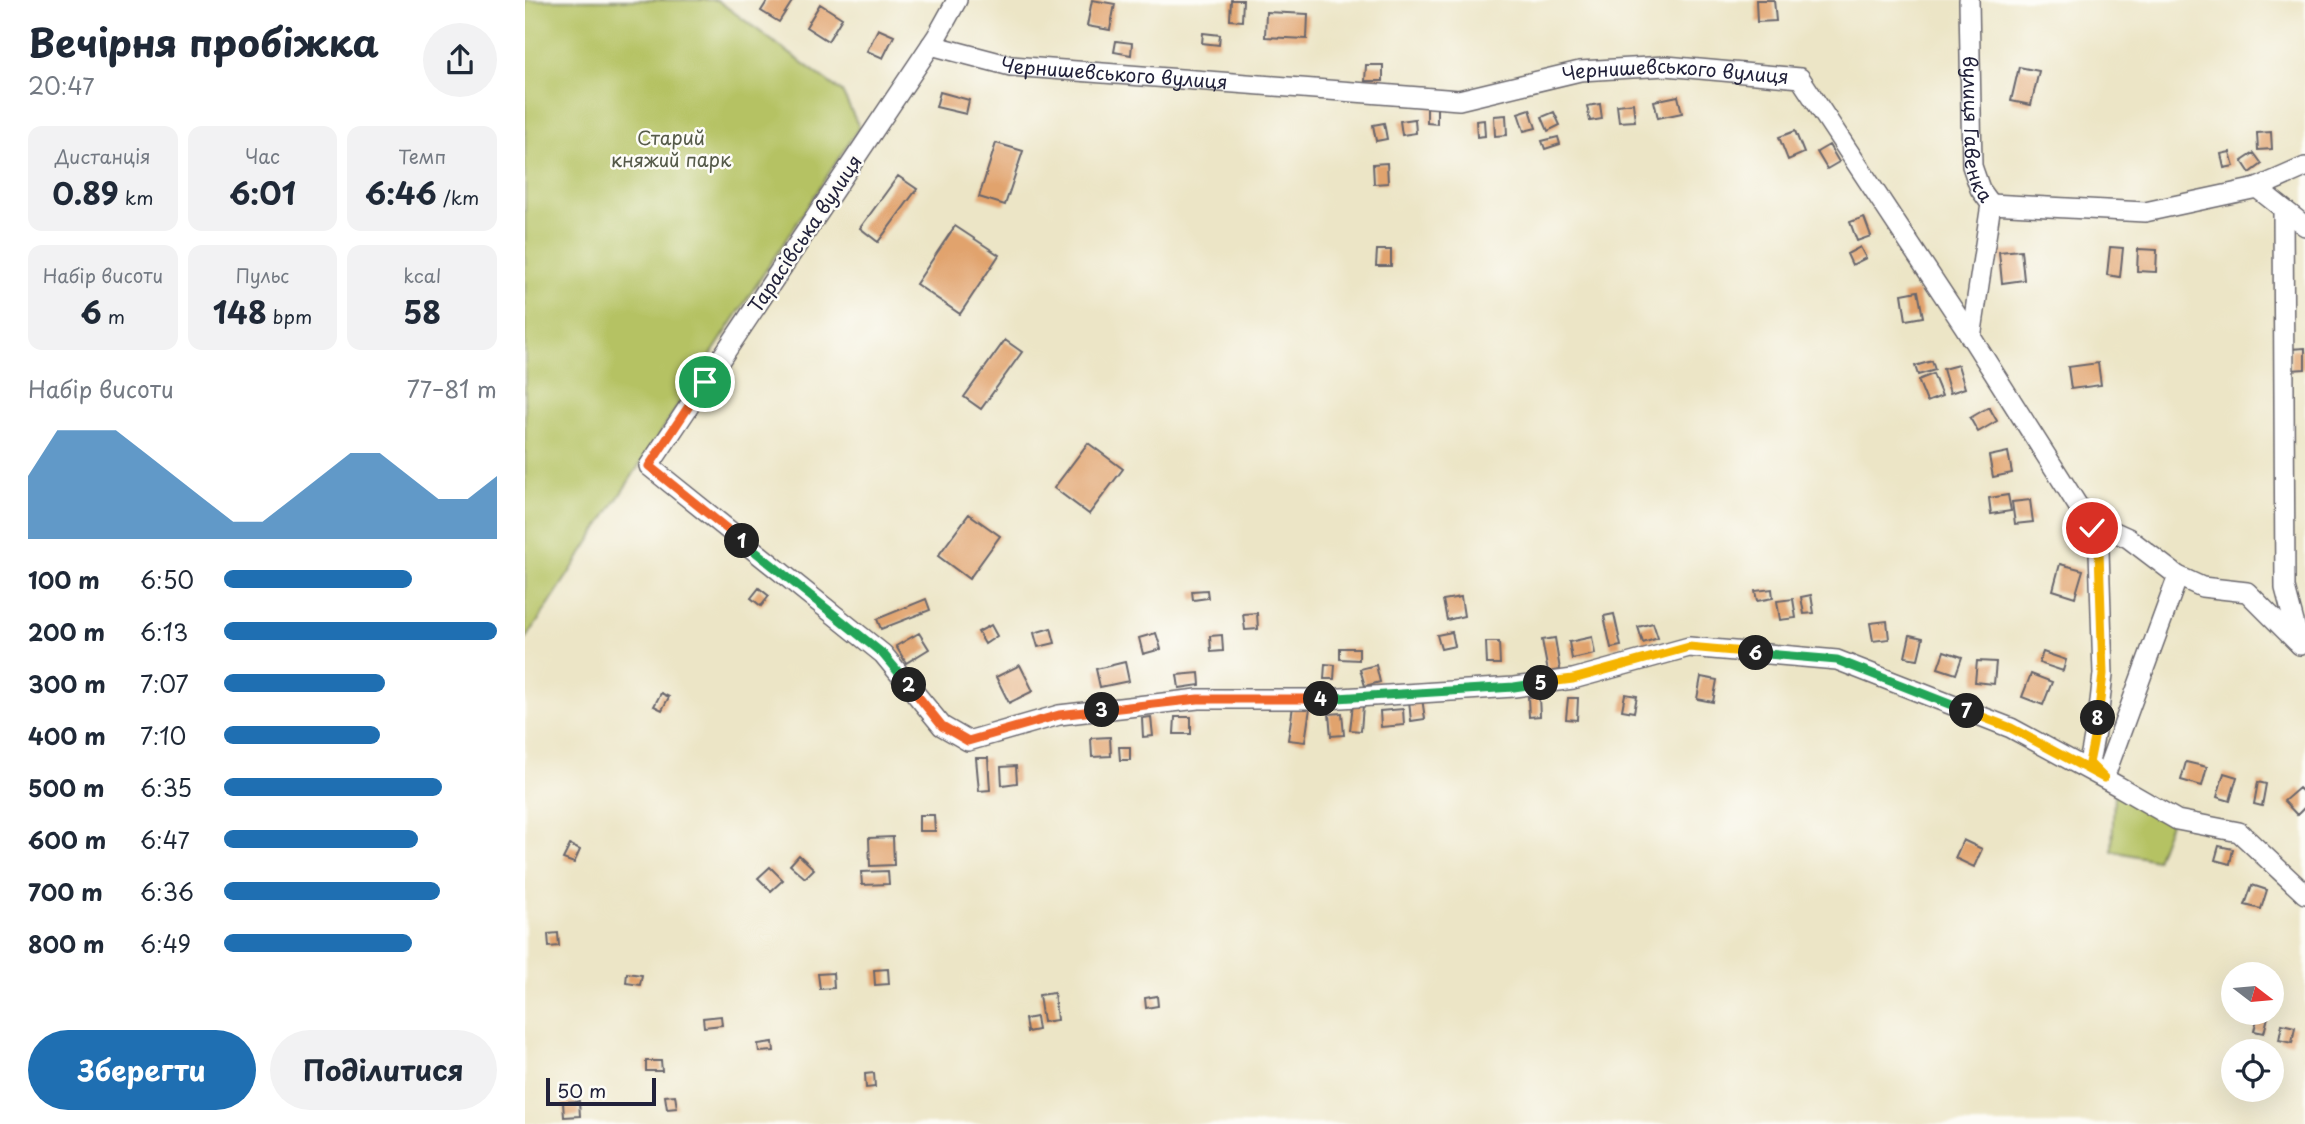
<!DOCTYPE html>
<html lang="uk">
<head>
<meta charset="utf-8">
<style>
  :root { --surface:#fff; --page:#f2f2f3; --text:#1f2937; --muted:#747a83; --accent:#1f6fb2 }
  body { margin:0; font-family:"Playpen Sans",sans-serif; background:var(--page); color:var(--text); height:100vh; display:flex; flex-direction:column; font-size:26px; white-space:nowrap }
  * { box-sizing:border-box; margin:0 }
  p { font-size:23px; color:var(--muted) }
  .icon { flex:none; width:38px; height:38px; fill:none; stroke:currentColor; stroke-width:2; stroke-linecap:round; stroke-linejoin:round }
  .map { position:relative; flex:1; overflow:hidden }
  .panel { display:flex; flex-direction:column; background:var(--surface); width:525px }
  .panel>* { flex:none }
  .needle { width:46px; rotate:106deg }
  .fabs { position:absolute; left:1696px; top:962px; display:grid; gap:14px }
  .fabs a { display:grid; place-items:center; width:63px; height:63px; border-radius:50%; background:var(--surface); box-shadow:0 7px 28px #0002; font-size:35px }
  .scale { position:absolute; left:21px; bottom:18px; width:110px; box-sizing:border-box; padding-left:7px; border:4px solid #22223b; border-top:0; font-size:19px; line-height:24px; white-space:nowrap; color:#22223b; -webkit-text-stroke:5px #fdfcf7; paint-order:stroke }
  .pin { position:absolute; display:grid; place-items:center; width:60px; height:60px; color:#fff; margin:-30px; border:4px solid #fff; border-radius:50%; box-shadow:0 2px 7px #0007 }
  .km { position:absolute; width:35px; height:35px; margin:-18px; border-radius:50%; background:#222; color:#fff; font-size:19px; line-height:35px; text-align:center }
  .round { display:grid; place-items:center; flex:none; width:74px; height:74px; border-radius:37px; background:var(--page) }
  .headline { display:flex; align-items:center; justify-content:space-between; height:119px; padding:0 28px }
  h1 { font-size:38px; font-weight:700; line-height:52px }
  .figures { display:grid; grid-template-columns:repeat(3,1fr); gap:10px; height:119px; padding:7px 28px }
  .figures div { display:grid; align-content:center; border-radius:14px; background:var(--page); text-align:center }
  .figures b { font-size:30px; font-weight:700 }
  .figures small { font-size:19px; font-weight:400 }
  .figures p { font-size:19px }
  .chart { height:196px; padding:14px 28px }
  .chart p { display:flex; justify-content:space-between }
  .chart svg { width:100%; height:126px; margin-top:7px; fill:var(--accent); opacity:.7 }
  .action { display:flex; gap:14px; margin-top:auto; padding:14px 28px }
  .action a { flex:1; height:80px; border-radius:42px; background:var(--accent); color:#fff; font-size:28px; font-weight:700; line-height:80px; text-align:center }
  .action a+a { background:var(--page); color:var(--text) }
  ul { padding:0 28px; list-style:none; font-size:23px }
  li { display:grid; grid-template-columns:112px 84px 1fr; align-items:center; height:52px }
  li i { height:18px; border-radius:9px; background:var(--accent) }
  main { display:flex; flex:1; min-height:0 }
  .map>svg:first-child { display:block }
  .green { fill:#b5c264; stroke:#6c7250; stroke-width:2 }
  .building { fill:#e1a36d }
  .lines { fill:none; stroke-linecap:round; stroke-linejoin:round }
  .minor-casing { stroke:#69666c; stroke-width:22 }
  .minor { stroke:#fff; stroke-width:19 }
  .split-1-casing { stroke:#fff; stroke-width:14 }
  .split-2-casing { stroke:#fff; stroke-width:14 }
  .split-3-casing { stroke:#fff; stroke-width:14 }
  .split-4-casing { stroke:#fff; stroke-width:14 }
  .split-5-casing { stroke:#fff; stroke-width:14 }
  .split-6-casing { stroke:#fff; stroke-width:14 }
  .split-7-casing { stroke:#fff; stroke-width:14 }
  .split-8-casing { stroke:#fff; stroke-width:14 }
  .split-9-casing { stroke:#fff; stroke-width:14 }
  .split-1 { stroke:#f0652b; stroke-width:9 }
  .split-2 { stroke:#22a559; stroke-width:9 }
  .split-3 { stroke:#f0652b; stroke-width:9 }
  .split-4 { stroke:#f0652b; stroke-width:9 }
  .split-5 { stroke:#22a559; stroke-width:9 }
  .split-6 { stroke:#f5b400; stroke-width:9 }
  .split-7 { stroke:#22a559; stroke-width:9 }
  .split-8 { stroke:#f5b400; stroke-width:9 }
  .split-9 { stroke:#f5b400; stroke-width:9 }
  .labels { text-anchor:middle; stroke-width:5; stroke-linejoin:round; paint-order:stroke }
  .street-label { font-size:19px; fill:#22223b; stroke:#fdfcf7 }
  .park-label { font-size:19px; fill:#555a49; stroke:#fdfcf7 }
</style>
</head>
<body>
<main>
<section class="panel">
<div class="headline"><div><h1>Вечірня пробіжка</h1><p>20:47</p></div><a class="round"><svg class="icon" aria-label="share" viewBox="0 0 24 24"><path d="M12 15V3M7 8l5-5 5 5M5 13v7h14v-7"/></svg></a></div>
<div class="figures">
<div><p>Дистанція</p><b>0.89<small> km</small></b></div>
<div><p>Час</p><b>6:01</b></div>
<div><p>Темп</p><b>6:46<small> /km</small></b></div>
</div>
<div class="figures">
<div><p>Набір висоти</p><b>6<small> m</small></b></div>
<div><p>Пульс</p><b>148<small> bpm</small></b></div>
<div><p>kcal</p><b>58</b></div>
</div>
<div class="chart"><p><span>Набір висоти</span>77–81 m</p>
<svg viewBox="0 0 160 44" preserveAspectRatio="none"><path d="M0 44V22L10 6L20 6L30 6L40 14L50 22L60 30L70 38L80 38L90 30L100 22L110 14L120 14L130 22L140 30L150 30L160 22V44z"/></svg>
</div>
<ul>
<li><b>100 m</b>6:50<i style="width:69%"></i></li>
<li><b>200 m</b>6:13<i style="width:100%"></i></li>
<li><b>300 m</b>7:07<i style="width:59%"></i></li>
<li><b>400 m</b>7:10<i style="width:57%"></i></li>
<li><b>500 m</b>6:35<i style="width:80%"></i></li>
<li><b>600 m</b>6:47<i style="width:71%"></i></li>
<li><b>700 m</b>6:36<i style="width:79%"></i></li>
<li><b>800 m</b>6:49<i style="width:69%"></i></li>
</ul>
<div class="action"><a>Зберегти</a><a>Поділитися</a></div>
</section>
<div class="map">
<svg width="1780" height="1124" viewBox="0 0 1780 1124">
  <rect width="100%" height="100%" fill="#fdfcf7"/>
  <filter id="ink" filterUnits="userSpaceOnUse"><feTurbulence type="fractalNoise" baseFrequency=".0143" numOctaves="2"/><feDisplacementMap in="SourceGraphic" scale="14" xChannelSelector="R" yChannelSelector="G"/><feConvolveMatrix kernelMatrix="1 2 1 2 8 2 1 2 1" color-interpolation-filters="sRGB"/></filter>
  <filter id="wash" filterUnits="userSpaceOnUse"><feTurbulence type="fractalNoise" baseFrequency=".00686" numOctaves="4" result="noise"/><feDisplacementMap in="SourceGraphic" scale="28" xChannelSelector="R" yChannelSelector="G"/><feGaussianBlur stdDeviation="1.57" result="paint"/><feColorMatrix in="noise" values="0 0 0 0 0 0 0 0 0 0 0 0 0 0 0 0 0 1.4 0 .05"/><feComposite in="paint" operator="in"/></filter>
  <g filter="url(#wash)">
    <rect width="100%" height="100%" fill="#ece5c6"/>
    <path class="green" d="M0 0H192L317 92 334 127 0 641Z
      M1589 793 1645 823 1631 860 1587 851Z"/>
    <g id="blocks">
      <path class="building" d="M243 0H268L254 22 236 11Z
        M567 0 590 4 585 30 562 26Z
        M706 0H718L717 21 705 20Z
        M1231 0H1249L1251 21 1232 22Z
        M295 4 317 18 303 41 281 27Z
        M741 12 783 14 782 39 740 37Z
        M353 29 369 36 358 58 342 51Z
        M678 33 695 35 694 45 677 43Z
        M591 41 607 43 606 55 589 52Z
        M841 65H858V81H840Z
        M1494 67 1514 71 1506 105 1486 101Z
        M415 92 444 100 441 114 411 107Z
        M1153 96 1157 113 1133 118 1129 101Z
        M1108 103 1110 121 1094 122 1092 105Z
        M1075 104 1077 119 1065 121 1062 106Z
        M902 107H912V124L902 123Z
        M1005 109 1011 128 999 131 993 113Z
        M1029 112 1035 125 1023 131 1017 117Z
        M981 115 982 135 970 136 969 116Z
        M890 119 891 133 877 135 875 121Z
        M959 120 960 136 952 137 951 121Z
        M859 123 862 139 851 141 848 125Z
        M1270 131 1279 153 1263 160 1254 137Z
        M1746 132 1747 149 1733 150 1732 133Z
        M1033 137 1035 144 1020 149 1017 141Z
        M471 143 498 151 480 205 454 197Z
        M1304 145 1314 162 1302 169 1292 152Z
        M1705 152 1709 166 1699 168 1696 154Z
        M1729 153 1737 164 1725 173 1717 161Z
        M862 163 863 183 849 184 848 164Z
        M373 176 392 189 353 242 335 228Z
        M1339 217 1346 236 1332 241 1325 222Z
        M430 226 474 255 435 314 391 284Z
        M1335 247 1341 258 1327 265 1322 254Z
        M1585 247 1598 248 1595 277 1582 275Z
        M1613 249 1632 250 1631 272 1612 271Z
        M852 250H866V266H851Z
        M1496 250 1499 280 1477 283 1474 252Z
        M1393 291 1398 317 1381 320 1377 294Z
        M480 340 497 352 456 409 439 397Z
        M1780 348V369L1766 370 1765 349Z
        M1407 361 1410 370 1393 375 1390 366Z
        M1573 363 1576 385 1546 389 1543 367Z
        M1433 365 1440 388 1425 393 1418 369Z
        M1408 374 1417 396 1402 402 1393 380Z
        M1464 407 1472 421 1453 432 1445 418Z
        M563 443 598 469 564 514 529 488Z
        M1483 452 1487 473 1468 477 1464 456Z
        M1483 495 1486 511 1466 514 1464 498Z
        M1505 500 1508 522 1490 524 1487 502Z
        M444 514 475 536 444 579 413 556Z
        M1535 564 1558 570 1550 597 1528 590Z
        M234 588 244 596 236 606 226 598Z
        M1247 589 1248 598 1232 601 1230 591Z
        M682 590 683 598 668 600 667 591Z
        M1286 595 1289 613 1279 614 1276 597Z
        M936 597 939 616 922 620 918 600Z
        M401 599 405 610 356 629 352 619Z
        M1268 599 1271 618 1255 620 1252 601Z
        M732 613 733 629 720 630 718 614Z
        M1089 614 1096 646 1086 648 1079 616Z
        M1362 621 1364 639 1348 641 1345 623Z
        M1128 623 1133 638 1118 643 1113 627Z
        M466 625 472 636 460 644 453 632Z
        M526 628 530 643 513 647 509 633Z
        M927 632 930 646 916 649 912 635Z
        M394 633 404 649 381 663 371 646Z
        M631 633 636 649 618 654 614 638Z
        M697 635 698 651 686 652 685 636Z
        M1385 635 1398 638 1393 659 1380 657Z
        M1067 637 1070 654 1047 659 1044 642Z
        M1030 638 1035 670 1023 672 1017 640Z
        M961 642H974L975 664H962Z
        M815 648H834V660L815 659Z
        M1419 651 1437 657 1431 674 1413 668Z
        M1518 652 1541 660 1538 671 1514 663Z
        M1452 661 1471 662 1469 684 1450 682Z
        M600 662 604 681 575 687 571 669Z
        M800 664 810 665 809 679H799Z
        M495 665 508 691 484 703 471 677Z
        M851 665 855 682 840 686 835 669Z
        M674 673 675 685 654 688 652 675Z
        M1506 674 1527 682 1518 705 1497 697Z
        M1176 677 1192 680 1188 702 1172 699Z
        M136 693 144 697 137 710 129 706Z
        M1100 694 1112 696 1109 712 1097 710Z
        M1003 697H1014L1015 716 1004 717Z
        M897 698 900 719 886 721 884 700Z
        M1043 698H1053L1052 720 1041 719Z
        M828 704 838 705 836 731 825 730Z
        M768 706 785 708 780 742 763 740Z
        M878 709 879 725 856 727 855 711Z
        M817 713 819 735 806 736 804 714Z
        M626 717 628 736 618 737 617 718Z
        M650 717H666V734H649Z
        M585 737 586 756 567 757 566 738Z
        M594 747H605V760H595Z
        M451 758H463L465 790 454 791Z
        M1661 762 1682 767 1677 786 1656 780Z
        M491 766 492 783 477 785 476 767Z
        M1699 773 1712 777 1705 801 1692 797Z
        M1733 782 1741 784 1737 806 1729 804Z
        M1774 788 1780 794V807L1772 815 1759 801Z
        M394 815H409L410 831H394Z
        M368 837 369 865 345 866 344 838Z
        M1438 840 1457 849 1449 867 1430 858Z
        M45 845 55 850 49 863 38 859Z
        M1694 846 1708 849 1705 864 1690 860Z
        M274 855 289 869 280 878 265 865Z
        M245 867 258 880 246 891 233 878Z
        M363 871 364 884 337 885 336 872Z
        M1727 885 1742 890 1736 909 1720 905Z
        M33 933 34 946 24 947 23 934Z
        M363 969 364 984 350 985 349 970Z
        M102 973 117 975 115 985 101 983Z
        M308 973 309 988 295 989 293 974Z
        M529 993 532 1020 518 1022 514 995Z
        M632 996 633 1006 621 1008 620 998Z
        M1733 1015 1743 1017 1739 1033 1729 1031Z
        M196 1016 197 1025 179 1027 178 1018Z
        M511 1017 513 1030 502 1032 500 1019Z
        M1757 1024 1770 1027 1767 1043 1754 1040Z
        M248 1042 249 1051 234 1052 233 1044Z
        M121 1061H136L137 1071H121Z
        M349 1073 350 1087 341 1088 340 1074Z
        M150 1095 152 1108 142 1109 140 1096Z
        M54 1101 55 1116 39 1117 38 1102Z"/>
    </g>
  </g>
  <g filter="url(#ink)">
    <use href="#blocks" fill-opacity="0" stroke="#69666c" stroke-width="2"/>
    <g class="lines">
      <defs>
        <g id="minor">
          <path d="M432 0 412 36 124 466 358 654 417 726 443 741 534 715 673 699H801L989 687 1048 679 1164 647 1312 660 1486 728 1593 786 1652 820 1714 832 1780 894"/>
          <path id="s1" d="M1444 0 1447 166 1455 189 1466 204 1446 338"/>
          <path id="s2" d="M406 45 486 66 934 100 1055 71 1141 66 1275 78 1439 326 1567 528 1574 551 1578 674 1574 711 1564 763 1579 778 1653 576"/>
          <path d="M1732 188 1780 226"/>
          <path d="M1466 204 1620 212 1732 188 1780 167"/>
          <path d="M1758 209 1760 588 1775 645"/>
          <path d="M1561 519 1603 538 1653 576 1677 587 1722 592 1772 642"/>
        </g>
      </defs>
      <use href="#minor" class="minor-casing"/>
      <use href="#minor" class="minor"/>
    </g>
  </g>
  <g class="lines" filter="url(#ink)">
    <defs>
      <path id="split-1" d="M180 382 124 466 217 541"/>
      <path id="split-2" d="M217 541 358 654 384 685"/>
      <path id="split-3" d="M384 685 417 726 443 741 534 715 577 710"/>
      <path id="split-4" d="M577 710 673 699H796"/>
      <path id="split-5" d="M796 699 989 687 1016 683"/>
      <path id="split-6" d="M1016 683 1048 679 1164 647 1231 653"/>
      <path id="split-7" d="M1231 653 1312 660 1442 711"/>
      <path id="split-8" d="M1442 711 1486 728 1579 778 1564 763 1573 718"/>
      <path id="split-9" d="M1567 528 1574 551 1578 674 1573 718"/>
    </defs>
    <use href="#split-1" class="split-1-casing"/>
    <use href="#split-2" class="split-2-casing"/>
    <use href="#split-3" class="split-3-casing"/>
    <use href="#split-4" class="split-4-casing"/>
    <use href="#split-5" class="split-5-casing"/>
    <use href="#split-6" class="split-6-casing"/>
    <use href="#split-7" class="split-7-casing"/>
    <use href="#split-8" class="split-8-casing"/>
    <use href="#split-9" class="split-9-casing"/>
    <use href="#split-1" class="split-1"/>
    <use href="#split-2" class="split-2"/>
    <use href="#split-3" class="split-3"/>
    <use href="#split-4" class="split-4"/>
    <use href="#split-5" class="split-5"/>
    <use href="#split-6" class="split-6"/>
    <use href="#split-7" class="split-7"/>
    <use href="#split-8" class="split-8"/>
    <use href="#split-9" class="split-9"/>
  </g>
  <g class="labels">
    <g class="street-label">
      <text dy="7" stroke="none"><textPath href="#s2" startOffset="186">Чернишевського вулиця</textPath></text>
      <text dy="7" stroke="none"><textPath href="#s2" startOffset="752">Чернишевського вулиця</textPath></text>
      <text dy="7" stroke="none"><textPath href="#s1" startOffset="130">вулиця Гавенка</textPath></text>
      <text transform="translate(280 234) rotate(-56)" y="7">Тарасівська вулиця</text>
    </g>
    <g class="park-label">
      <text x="146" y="145">Старий<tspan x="146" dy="22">княжий парк</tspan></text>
    </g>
  </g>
</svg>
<div class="fabs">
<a><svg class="needle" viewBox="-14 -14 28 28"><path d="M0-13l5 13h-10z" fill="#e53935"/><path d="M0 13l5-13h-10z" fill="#747a83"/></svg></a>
<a><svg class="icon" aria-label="locate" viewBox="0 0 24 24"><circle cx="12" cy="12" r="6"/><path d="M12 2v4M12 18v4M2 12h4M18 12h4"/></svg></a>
</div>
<div class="scale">50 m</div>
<div class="pin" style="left:180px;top:382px;background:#1e9e55"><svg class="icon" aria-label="arrive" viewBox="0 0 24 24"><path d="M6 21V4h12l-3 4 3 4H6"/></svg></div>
<div class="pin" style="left:1567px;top:528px;background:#d93025"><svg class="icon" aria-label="check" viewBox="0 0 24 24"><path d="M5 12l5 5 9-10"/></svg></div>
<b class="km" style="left:217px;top:541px">1</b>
<b class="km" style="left:384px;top:685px">2</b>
<b class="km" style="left:577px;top:710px">3</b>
<b class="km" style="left:796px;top:699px">4</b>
<b class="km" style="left:1016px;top:683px">5</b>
<b class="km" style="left:1231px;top:653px">6</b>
<b class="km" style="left:1442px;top:711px">7</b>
<b class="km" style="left:1573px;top:718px">8</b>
</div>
</main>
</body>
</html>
